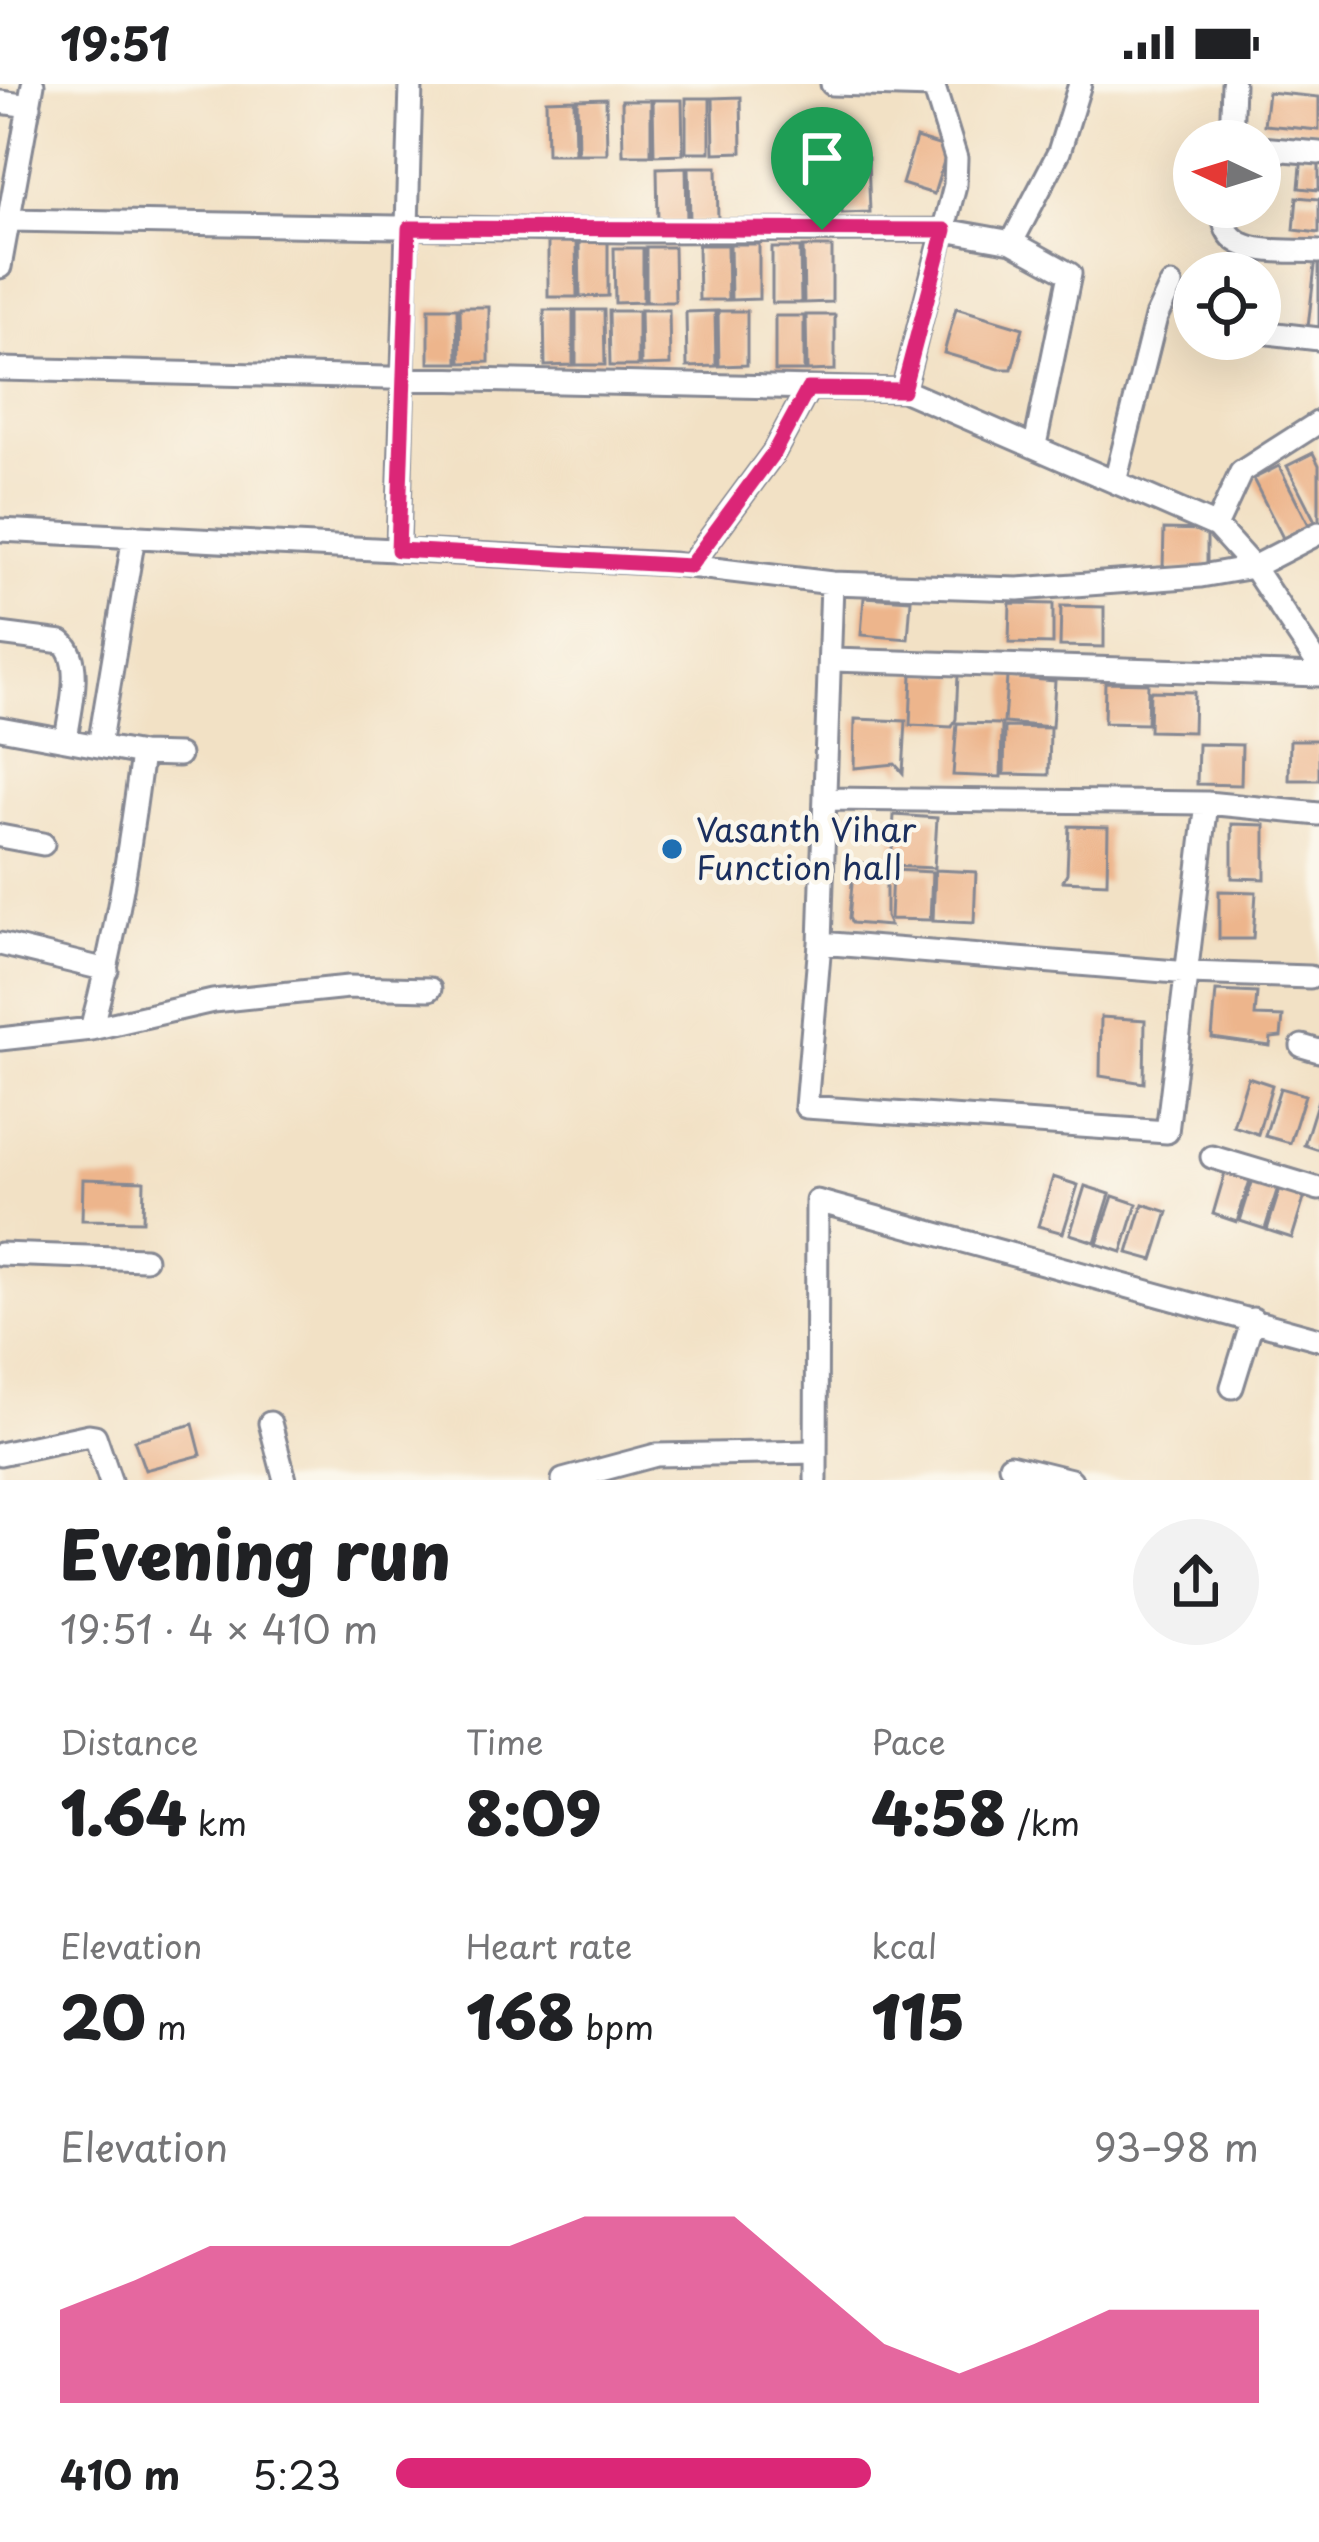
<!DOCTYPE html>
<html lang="en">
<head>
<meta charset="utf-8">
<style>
  :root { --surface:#fff; --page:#f2f2f2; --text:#202124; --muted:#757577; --accent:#db2777 }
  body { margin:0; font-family:"Playpen Sans",sans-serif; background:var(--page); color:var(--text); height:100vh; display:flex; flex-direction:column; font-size:45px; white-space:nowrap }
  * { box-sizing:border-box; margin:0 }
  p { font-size:39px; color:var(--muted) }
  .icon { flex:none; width:66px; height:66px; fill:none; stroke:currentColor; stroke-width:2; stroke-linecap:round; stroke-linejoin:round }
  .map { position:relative; height:1396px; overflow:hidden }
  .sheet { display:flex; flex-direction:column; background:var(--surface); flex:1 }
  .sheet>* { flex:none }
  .needle { width:78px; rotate:274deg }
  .tools { position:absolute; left:1173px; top:36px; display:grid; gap:24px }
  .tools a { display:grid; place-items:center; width:108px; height:108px; border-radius:50%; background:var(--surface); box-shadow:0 12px 48px #0002; font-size:60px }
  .pin { position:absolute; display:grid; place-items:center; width:102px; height:102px; color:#fff; margin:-123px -51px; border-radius:50% 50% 50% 0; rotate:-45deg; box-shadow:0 0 12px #0007 }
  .pin .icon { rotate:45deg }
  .round { display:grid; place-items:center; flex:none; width:126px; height:126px; border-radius:63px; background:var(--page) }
  .overview { display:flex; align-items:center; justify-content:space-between; height:204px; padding:0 60px }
  h1 { font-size:66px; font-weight:800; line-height:90px }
  .metrics { display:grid; grid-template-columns:repeat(3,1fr); gap:18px; height:204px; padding:12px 60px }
  .metrics div { display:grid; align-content:center }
  .metrics b { font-size:60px; font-weight:800 }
  .metrics small { font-size:33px; font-weight:400 }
  .metrics p { font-size:33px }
  .chart { height:336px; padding:24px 60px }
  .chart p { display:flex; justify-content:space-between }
  .chart svg { width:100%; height:216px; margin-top:12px; fill:var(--accent); opacity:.7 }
  ul { padding:0 60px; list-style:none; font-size:39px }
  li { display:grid; grid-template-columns:192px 144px 1fr; align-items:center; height:90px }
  li i { height:30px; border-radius:15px; background:var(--accent) }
  .status { display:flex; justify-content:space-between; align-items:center; height:84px; padding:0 60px; background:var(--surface); direction:ltr }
  .status svg { height:33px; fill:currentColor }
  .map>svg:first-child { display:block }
  .building { fill:#edb58c }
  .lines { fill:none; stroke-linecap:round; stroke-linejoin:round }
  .street-casing { stroke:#868892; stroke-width:27 }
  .street { stroke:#fff; stroke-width:21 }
  .route-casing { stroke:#fff; stroke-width:24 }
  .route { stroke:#db2777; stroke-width:15 }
  .poi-dot { fill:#1f6fb2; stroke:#fbf7ec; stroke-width:4.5 }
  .labels { text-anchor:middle; stroke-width:9; stroke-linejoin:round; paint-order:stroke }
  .poi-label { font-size:33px; fill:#1b2f5e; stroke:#fbf7ec; text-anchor:start }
</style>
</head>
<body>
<div class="status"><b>19:51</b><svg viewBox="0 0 49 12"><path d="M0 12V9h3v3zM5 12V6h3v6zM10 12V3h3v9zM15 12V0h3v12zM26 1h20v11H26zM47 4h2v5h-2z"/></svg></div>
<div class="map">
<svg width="1319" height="1396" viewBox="0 0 1319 1396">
  <rect width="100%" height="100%" fill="#fbf7ec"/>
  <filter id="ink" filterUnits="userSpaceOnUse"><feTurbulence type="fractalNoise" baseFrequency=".00833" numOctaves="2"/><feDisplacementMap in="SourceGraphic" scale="24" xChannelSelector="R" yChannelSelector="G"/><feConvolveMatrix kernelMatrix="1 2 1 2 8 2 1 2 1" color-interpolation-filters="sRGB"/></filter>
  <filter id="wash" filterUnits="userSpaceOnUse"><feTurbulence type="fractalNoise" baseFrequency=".004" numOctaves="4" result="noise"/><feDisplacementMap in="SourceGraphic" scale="48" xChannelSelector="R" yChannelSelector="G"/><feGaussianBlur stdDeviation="2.7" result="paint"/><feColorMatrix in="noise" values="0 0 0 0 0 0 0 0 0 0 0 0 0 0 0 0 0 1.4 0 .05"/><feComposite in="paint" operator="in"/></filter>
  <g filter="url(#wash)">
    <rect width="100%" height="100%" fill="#f2e1c5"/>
    <g id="blocks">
      <path class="building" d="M1268 8 1319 13V46L1264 41Z
        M741 13 742 68 714 69 713 14Z
        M606 14 607 70H578L577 15Z
        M686 14H710V68H686Z
        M574 15 575 70H547L546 16Z
        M622 16H651V71H623Z
        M653 16H682L683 70 654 71Z
        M916 54 948 64 934 110 902 100Z
        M810 69H837V120L841 126H810Z
        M1302 71 1319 73V106L1299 104Z
        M868 74 870 128 842 129 841 75Z
        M686 83 687 138 658 139 657 84Z
        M689 83H717L718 138H690Z
        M1297 113 1319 115V149L1294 146Z
        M579 157H608V212L580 213Z
        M548 158H576L577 213H548Z
        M730 160H759V215L731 216Z
        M698 161H727L728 216H699Z
        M646 163H674L675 218H646Z
        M803 163H832V218L804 219Z
        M614 164H643V218L615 219Z
        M772 164H800L801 219H772Z
        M1316 173H1319V245L1308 243Z
        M460 223H489V278L461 279Z
        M429 224H457L458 279H429Z
        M956 224 1023 244 1012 285H999L944 269Z
        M544 226H573V281L545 282Z
        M576 226H604L605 281H576Z
        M640 226H669L670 281 641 282Z
        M609 227H638V282H610Z
        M715 227 716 282 687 283 686 228Z
        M718 227H747V281L719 282Z
        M806 231H835V286L807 287Z
        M775 232H804V287H775Z
        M1313 369 1319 381V445L1287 382Z
        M1279 382 1309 441 1283 454 1253 395Z
        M1164 445 1207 446V486L1163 485Z
        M864 513 911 516 908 555 861 551Z
        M1010 519 1053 520V560L1009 559Z
        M1061 522 1104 523V563L1060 562Z
        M912 589 958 591 956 635 952 643 910 641Z
        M1007 593 1055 597 1052 643 1004 639Z
        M1105 598 1148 599 1147 640 1104 639Z
        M1150 607 1194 608 1193 648 1149 647Z
        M855 635 906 637 903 689 895 680 854 684Z
        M957 639 1002 640 1001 693 953 691Z
        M1005 643 1050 644 1049 691 1004 690Z
        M1290 656H1319V696H1289Z
        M1198 660 1242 661 1241 701 1197 700Z
        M894 731 937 734 934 784 891 782Z
        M1232 740 1265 741V795L1232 794Z
        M1069 742 1108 743 1107 799 1063 797 1067 789Z
        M854 777 886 784V833L890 842 852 839 849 834Z
        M892 786 932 788 930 836 890 835Z
        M935 786 976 788 974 839 933 837Z
        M1219 807 1256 808 1253 855H1219Z
        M1216 907 1257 909 1255 932 1283 933 1281 953 1271 954 1270 962 1212 954Z
        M1101 933 1145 936 1144 999 1100 992Z
        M1248 993 1272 1001 1258 1050 1233 1042Z
        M1280 1004 1305 1011 1290 1059 1265 1052Z
        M1318 1016 1319 1017V1066L1304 1061Z
        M1227 1082 1252 1090 1237 1138 1213 1130Z
        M1255 1089 1280 1097 1265 1145 1240 1137Z
        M1053 1093 1078 1101 1063 1149 1038 1142Z
        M83 1095 144 1097 143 1137 82 1136Z
        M1282 1098 1307 1105 1292 1154 1267 1146Z
        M1085 1102 1110 1110 1095 1158 1070 1150Z
        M1113 1112 1137 1120 1122 1168 1097 1160Z
        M1143 1120 1168 1128 1153 1176 1128 1169Z
        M193 1340 201 1371 145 1386 134 1356Z"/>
    </g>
  </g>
  <g filter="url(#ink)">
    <use href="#blocks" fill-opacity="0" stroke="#868892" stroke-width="3"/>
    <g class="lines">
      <defs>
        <path id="street" d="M832 0 933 3
          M0 18 30 22
          M1231 57 1233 0
          M1260 64 1319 69
          M1224 123C1219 176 1281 165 1319 168
          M9 136 623 147 945 146 1012 158 1070 190 1035 361
          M1012 158 1059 68 1080 0
          M0 183 33 0
          M1260 248 1319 255
          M0 285 903 306 1216 442 1253 483 1319 582
          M903 306 955 101 956 74 933 0
          M1115 398 1156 233 1171 201
          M1216 442 1241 388 1319 338
          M0 446 672 480 832 499 1018 505 1201 492 1253 483 1319 449
          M398 466 411 0
          M690 482 774 368 808 305
          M832 499 820 859 806 1023 1167 1048 1207 719
          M0 550 62 558C85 577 69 629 66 656
          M832 576 1319 591
          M0 644 142 670
          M99 662 134 452
          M826 715 1207 719 1319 730
          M0 752 43 760
          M820 859 1189 889 1310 893
          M0 860 107 886
          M91 945C116 854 130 763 142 670L179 671
          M0 955 91 945 213 917 348 903 430 905
          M1302 962 1319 967
          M1212 1073 1319 1105
          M0 1170 145 1175
          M1232 1303 1253 1235
          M270 1339 285 1396
          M0 1370 89 1351 95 1352 110 1396
          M1010 1381 1071 1396
          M563 1396 656 1371 816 1368
          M816 1396 817 1117 1319 1255"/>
      </defs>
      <use href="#street" class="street-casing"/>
      <use href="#street" class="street"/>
    </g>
  </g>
  <g class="lines" filter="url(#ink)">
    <defs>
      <path id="route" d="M409 144 945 146 903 306 808 305 774 368 690 482 398 466Z"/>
    </defs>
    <use href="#route" class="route-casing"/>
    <use href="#route" class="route"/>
  </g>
  <circle class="poi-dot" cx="672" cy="765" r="12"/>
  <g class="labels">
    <g class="poi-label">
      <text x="696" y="758">Vasanth Vihar<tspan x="696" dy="38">Function hall</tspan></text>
    </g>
  </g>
</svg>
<div class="tools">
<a><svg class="needle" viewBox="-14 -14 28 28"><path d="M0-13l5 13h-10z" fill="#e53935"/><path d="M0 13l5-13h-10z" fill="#757577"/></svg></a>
<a><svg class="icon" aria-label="locate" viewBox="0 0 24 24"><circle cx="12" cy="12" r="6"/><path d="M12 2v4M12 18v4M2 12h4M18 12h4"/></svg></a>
</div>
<div class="pin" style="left:822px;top:146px;background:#1e9e55"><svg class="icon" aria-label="arrive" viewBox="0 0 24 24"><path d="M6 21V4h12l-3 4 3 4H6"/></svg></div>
</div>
<section class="sheet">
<div class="overview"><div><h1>Evening run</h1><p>19:51 · 4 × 410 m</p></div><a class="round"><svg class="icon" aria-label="share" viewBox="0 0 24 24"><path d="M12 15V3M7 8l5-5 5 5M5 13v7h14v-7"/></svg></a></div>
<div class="metrics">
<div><p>Distance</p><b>1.64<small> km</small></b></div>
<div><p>Time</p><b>8:09</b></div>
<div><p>Pace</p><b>4:58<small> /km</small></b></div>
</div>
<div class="metrics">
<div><p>Elevation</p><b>20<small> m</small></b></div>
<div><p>Heart rate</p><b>168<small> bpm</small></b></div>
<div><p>kcal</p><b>115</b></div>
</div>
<div class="chart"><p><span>Elevation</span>93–98 m</p>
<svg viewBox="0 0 160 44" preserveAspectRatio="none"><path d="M0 44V25L10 19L20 12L30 12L40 12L50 12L60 12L70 6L80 6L90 6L100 19L110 32L120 38L130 32L140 25L150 25L160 25V44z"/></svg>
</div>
<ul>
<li><b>410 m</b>5:23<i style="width:55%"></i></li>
</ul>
</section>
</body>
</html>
